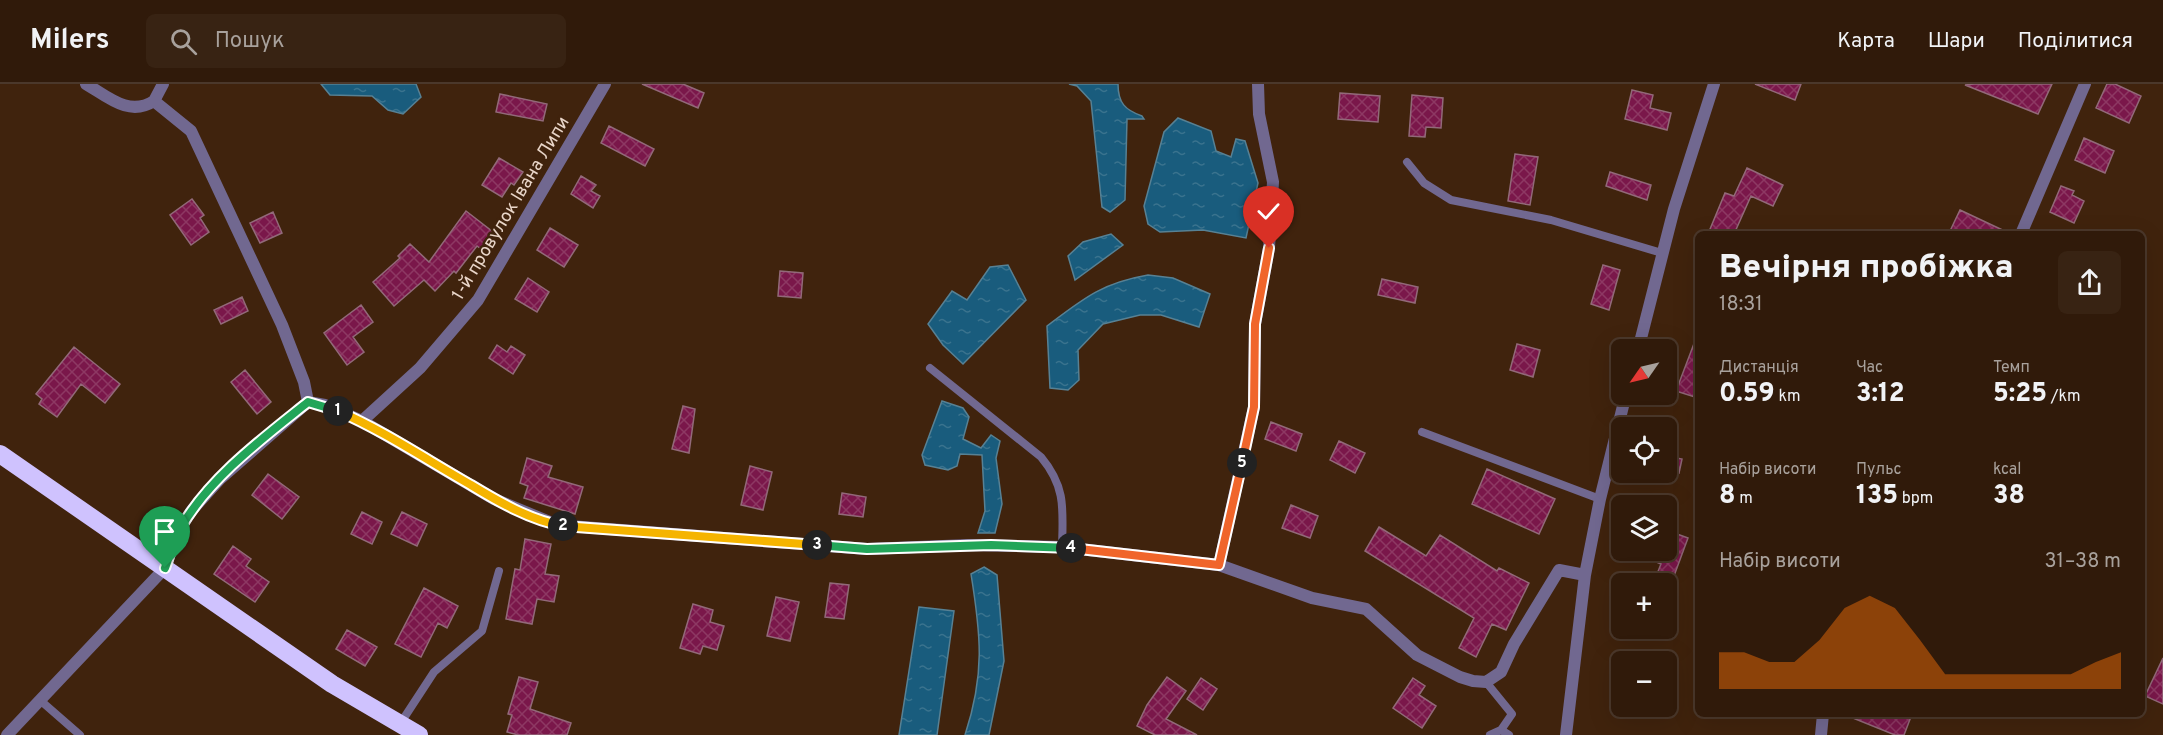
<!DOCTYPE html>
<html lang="uk">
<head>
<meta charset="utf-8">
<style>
  :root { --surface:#301a0a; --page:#382313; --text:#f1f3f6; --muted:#a8a19c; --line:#4b382b; --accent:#b45309 }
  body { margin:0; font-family:Overpass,sans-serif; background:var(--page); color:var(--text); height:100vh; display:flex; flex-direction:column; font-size:22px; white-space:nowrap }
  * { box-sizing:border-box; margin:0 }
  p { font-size:20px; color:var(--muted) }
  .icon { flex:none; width:33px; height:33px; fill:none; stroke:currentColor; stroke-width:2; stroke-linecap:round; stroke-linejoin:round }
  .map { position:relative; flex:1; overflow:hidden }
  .side { position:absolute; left:1695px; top:147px; width:450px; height:486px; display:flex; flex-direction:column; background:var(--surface); border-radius:9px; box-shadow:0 6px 24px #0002,0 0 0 2px var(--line) }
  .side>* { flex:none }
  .needle { width:39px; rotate:236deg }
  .buttons { position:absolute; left:1611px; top:255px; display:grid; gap:12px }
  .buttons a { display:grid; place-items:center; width:66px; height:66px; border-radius:9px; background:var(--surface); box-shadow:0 6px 24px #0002,0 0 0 2px var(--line); font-size:30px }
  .pin { position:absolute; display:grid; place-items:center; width:51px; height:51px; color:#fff; margin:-62px -26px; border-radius:50% 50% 50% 0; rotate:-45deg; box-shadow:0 0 6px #0007 }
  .pin .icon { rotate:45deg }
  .km { position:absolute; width:30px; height:30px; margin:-15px; border-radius:50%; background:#222; color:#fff; font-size:16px; line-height:30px; text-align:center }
  .round { display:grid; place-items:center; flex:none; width:63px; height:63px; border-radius:9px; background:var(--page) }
  .headline { display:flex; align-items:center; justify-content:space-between; height:102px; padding:0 24px }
  h1 { font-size:33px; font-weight:800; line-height:45px }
  .metrics { display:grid; grid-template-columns:repeat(3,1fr); gap:9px; height:102px; padding:6px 24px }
  .metrics div { display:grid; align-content:center }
  .metrics b { font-size:26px; font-weight:800 }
  .metrics small { font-size:16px; font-weight:400 }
  .metrics p { font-size:16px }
  .chart { height:168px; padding:12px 24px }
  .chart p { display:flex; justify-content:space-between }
  .chart svg { width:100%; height:108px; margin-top:6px; fill:var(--accent); opacity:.7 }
  header { display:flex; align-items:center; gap:36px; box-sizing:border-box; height:84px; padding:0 30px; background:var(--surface); border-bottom:2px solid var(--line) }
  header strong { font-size:28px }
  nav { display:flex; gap:33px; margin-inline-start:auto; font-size:21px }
  .search { width:420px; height:54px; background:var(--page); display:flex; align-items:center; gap:15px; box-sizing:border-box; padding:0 21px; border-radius:9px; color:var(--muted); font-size:22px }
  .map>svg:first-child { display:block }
  .water { fill:url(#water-ripples); stroke:#578194; stroke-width:1.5 }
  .building { fill:url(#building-cross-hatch); stroke:#926979; stroke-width:1.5 }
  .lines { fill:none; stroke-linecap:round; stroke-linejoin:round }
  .lane { stroke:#716890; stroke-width:8 }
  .street { stroke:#716890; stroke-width:12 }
  .highway { stroke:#cfc2fe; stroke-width:18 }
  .split-1-casing { stroke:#fff; stroke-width:12 }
  .split-2-casing { stroke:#fff; stroke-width:12 }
  .split-3-casing { stroke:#fff; stroke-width:12 }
  .split-4-casing { stroke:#fff; stroke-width:12 }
  .split-5-casing { stroke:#fff; stroke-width:12 }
  .split-6-casing { stroke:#fff; stroke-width:12 }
  .split-1 { stroke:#22a559; stroke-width:8 }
  .split-2 { stroke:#f5b400; stroke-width:8 }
  .split-3 { stroke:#f5b400; stroke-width:8 }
  .split-4 { stroke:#22a559; stroke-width:8 }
  .split-5 { stroke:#f0652b; stroke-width:8 }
  .split-6 { stroke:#f0652b; stroke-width:8 }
  .labels { text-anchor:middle; stroke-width:5; stroke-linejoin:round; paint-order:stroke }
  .street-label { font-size:18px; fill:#e9d6c9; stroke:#40230d }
</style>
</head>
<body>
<header>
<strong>Milers</strong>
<div class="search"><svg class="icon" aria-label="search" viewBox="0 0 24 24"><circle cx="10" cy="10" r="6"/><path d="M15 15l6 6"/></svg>Пошук</div>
<nav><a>Карта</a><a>Шари</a><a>Поділитися</a></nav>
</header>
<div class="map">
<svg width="2163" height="651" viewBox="0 0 2163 651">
  <defs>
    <pattern id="water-ripples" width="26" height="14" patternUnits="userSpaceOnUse" patternTransform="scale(1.5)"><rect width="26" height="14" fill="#195c7d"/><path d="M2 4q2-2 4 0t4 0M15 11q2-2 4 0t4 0" fill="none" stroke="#3a738e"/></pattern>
    <pattern id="building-cross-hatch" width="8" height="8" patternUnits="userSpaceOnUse" patternTransform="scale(1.5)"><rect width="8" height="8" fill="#7a174a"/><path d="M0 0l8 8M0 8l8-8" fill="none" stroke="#8d3863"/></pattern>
  </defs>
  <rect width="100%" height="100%" fill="#40230d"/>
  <path class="water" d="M321 0H416L421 13 403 30 388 26 372 12 330 11Z
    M1069 0H1118C1118 19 1125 26 1142 32L1144 35H1127L1125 116 1110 128 1102 123 1091 17 1077 2Z
    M1178 34 1211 47 1216 67 1231 73 1236 55 1245 57 1258 99 1246 154 1203 146 1160 148 1148 140 1144 122 1164 48Z
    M1111 150 1123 161 1075 196 1068 172 1083 158Z
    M1008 181 1026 216 963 280 943 261 928 240 952 207 967 216 990 183Z
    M1148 191 1173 194 1210 210 1199 243 1161 231H1140L1103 240 1078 266 1079 296 1068 306 1050 304 1047 242C1084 214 1102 199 1148 191Z
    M942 317 963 324 969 333 963 355 981 364 991 351 1000 357 996 374 1002 420 995 449H978L985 427 982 371 960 370 957 382 948 386 925 381 922 371Z
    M984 483 997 491 1004 577 989 651H965C985 590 981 552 971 490Z
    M919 523 954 527 937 651H899Z"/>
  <path class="building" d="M642 0H683L704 9 698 24Z
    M1755 0H1801L1795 16Z
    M1974 0H2052L2038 30 1965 1Z
    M2107 0H2115L2141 12 2129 39 2096 24Z
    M1632 6 1653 11 1650 24 1671 29 1667 46 1625 35Z
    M1340 9 1380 12 1378 38 1338 35Z
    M500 10 547 20 543 37 496 28Z
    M1412 11 1443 14 1441 44 1426 43 1425 53 1409 52Z
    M609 42 654 65 645 82 601 59Z
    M2084 54 2114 67 2105 89 2075 76Z
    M1515 70 1538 73 1530 121 1508 117Z
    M499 74 523 88 514 101 511 99 502 113 482 101Z
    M1747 84 1783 101 1773 122 1751 112 1734 150H1708L1725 109 1734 112Z
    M1610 88 1651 101 1647 116 1606 102Z
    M581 92 596 101 591 107 600 112 593 124 571 110Z
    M2061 102 2074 107 2072 111 2084 117 2074 139 2050 128Z
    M192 115 204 131 200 134 209 148 191 161 170 131Z
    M1960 126 2011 150H1958L1950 147Z
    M466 127 493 148 481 165 477 162 456 189 454 187 435 207 424 196 394 222 373 198 400 174 398 172 410 160 429 178Z
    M273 128 282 149 260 159 250 139Z
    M550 144 578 161 564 183 537 166Z
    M1603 181 1620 186 1609 226 1591 220Z
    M780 187 803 189 801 214 778 212Z
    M528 194 549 208 537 228 515 215Z
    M1382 195 1418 203 1415 219 1378 211Z
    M242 213 248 227 221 240 214 226Z
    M361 221 373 238 353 253 364 268 347 281 324 249Z
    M1695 257H1698V314L1676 307Z
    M1517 260 1540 266 1533 293 1510 286Z
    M497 261 507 268 511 262 525 271 513 290 489 274Z
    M74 263 120 300 105 319 81 300 57 333 39 320 42 315 36 310Z
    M245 286 271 318 257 330 231 298Z
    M683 322 695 325 689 369 672 365Z
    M1271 338 1302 350 1296 367 1265 355Z
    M1339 357 1365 369 1355 389 1330 376Z
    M1666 372 1682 375 1679 389 1666 386Z
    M527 374 552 382 548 393 583 403 575 430 524 414 528 402 520 399Z
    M750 382 772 388 763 426 741 421Z
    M1487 385 1555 415 1539 450 1472 420Z
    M268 390 299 413 282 435 252 411Z
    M842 409 866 413 863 433 839 430Z
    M1291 421 1318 432 1310 454 1282 444Z
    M362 428 382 438 372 460 351 450Z
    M402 428 427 440 417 462 391 450Z
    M1379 443 1426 472 1440 451 1497 487 1499 484 1529 499 1506 546 1492 540 1476 573 1459 564 1474 534 1365 467Z
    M1666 446 1688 454 1671 500H1653L1661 480 1629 466H1666Z
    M525 455 551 460 545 490 559 492 554 518 537 515 532 540 506 535 515 485 520 486Z
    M233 462 251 475 246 482 269 498 255 518 214 490Z
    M830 499 849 501 844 535 825 533Z
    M424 504 458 522 447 544 438 539 421 573 395 560Z
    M776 513 799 518 790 557 767 552Z
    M693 520 713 526 710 538 724 542 717 566 703 562 700 570 680 564Z
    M347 546 377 563 365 582 336 565Z
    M2163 574V620L2145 612Z
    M519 593 538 598 530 625 571 639 567 651H518L507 648 512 631 508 630Z
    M1167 593 1186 607 1166 635 1197 651H1155L1137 642 1147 621Z
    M1201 594 1217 605 1203 626 1187 615Z
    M1413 594 1425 602 1419 611 1436 622 1422 644 1393 624Z
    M1843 630H1912L1904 651H1895Z"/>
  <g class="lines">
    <path class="lane" d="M1407 78 1424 99 1451 116 1551 136 1662 169
      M930 284 1041 373C1066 403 1063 425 1062 463
      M1422 348 1600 415
      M1486 598 1512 630 1501 646 1509 651
      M41 617 80 651
      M400 640 434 588 482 547 499 487
      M1490 651 1501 646"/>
    <path class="street" d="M86 0C108 13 129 33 154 17L191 47 282 241 304 298 308 318
      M154 17 163 0
      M2021 150 2085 0
      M1638 266 1674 125 1714 0
      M362 337 494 415 557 441 867 465 968 461 1062 463 1219 481 1312 514 1366 525 1417 571 1460 593 1473 597 1486 598 1501 588 1514 560 1559 486 1585 491
      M1219 481 1254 323 1255 240 1269 164 1273 98 1259 30 1258 0
      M7 651 165 484 178 447 192 426 220 395 308 318 325 321 362 337 420 284 478 216 605 0
      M1566 651 1585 491 1600 415 1626 310
      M1821 651 1823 630"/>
    <path class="highway" d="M0 370 332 600 419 651"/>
  </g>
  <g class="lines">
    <defs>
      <path id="split-1" d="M165 484C170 471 173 457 180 445 209 394 263 354 308 318L338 327"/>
      <path id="split-2" d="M338 327C384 347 427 376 471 401 499 418 530 436 563 442"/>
      <path id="split-3" d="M563 442 817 461"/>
      <path id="split-4" d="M817 461 867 465 991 461 1071 464"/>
      <path id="split-5" d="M1071 464 1219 481 1242 379"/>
      <path id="split-6" d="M1242 379 1254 323 1255 240 1269 164"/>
    </defs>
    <use href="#split-1" class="split-1-casing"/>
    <use href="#split-2" class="split-2-casing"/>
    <use href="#split-3" class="split-3-casing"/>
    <use href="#split-4" class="split-4-casing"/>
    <use href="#split-5" class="split-5-casing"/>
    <use href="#split-6" class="split-6-casing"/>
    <use href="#split-1" class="split-1"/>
    <use href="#split-2" class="split-2"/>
    <use href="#split-3" class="split-3"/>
    <use href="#split-4" class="split-4"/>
    <use href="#split-5" class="split-5"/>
    <use href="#split-6" class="split-6"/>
  </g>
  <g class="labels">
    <g class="street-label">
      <text transform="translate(510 124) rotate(-59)" y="6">1-й провулок Івана Липи</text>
    </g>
  </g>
</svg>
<div class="buttons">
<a><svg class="needle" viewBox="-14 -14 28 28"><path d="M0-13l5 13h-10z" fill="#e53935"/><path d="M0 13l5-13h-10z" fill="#a8a19c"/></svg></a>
<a><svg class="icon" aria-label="locate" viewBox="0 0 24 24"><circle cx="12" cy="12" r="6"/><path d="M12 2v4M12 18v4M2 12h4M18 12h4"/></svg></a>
<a><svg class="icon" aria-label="layers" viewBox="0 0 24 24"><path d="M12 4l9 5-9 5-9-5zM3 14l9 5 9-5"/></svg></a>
<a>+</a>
<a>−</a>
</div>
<div class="pin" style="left:165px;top:484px;background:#1e9e55"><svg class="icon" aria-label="arrive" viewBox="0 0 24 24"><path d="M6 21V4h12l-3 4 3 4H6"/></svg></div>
<div class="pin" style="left:1269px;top:164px;background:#d93025"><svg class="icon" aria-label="check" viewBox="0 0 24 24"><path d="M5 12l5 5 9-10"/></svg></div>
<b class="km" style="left:338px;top:327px">1</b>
<b class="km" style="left:563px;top:442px">2</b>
<b class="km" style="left:817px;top:461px">3</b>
<b class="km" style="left:1071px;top:464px">4</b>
<b class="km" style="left:1242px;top:379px">5</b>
<section class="side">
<div class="headline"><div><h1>Вечірня пробіжка</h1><p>18:31</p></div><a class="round"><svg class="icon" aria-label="share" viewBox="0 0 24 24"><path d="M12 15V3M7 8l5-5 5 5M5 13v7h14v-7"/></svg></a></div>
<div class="metrics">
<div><p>Дистанція</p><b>0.59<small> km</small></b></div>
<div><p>Час</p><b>3:12</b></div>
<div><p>Темп</p><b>5:25<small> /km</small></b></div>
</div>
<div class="metrics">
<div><p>Набір висоти</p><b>8<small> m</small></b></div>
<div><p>Пульс</p><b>135<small> bpm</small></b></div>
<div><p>kcal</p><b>38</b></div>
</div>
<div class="chart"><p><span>Набір висоти</span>31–38 m</p>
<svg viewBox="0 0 160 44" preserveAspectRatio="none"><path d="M0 44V29L10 29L20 33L30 33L40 24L50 11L60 6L70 11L80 24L90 38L100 38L110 38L120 38L130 38L140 38L150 33L160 29V44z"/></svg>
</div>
</section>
</div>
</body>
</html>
